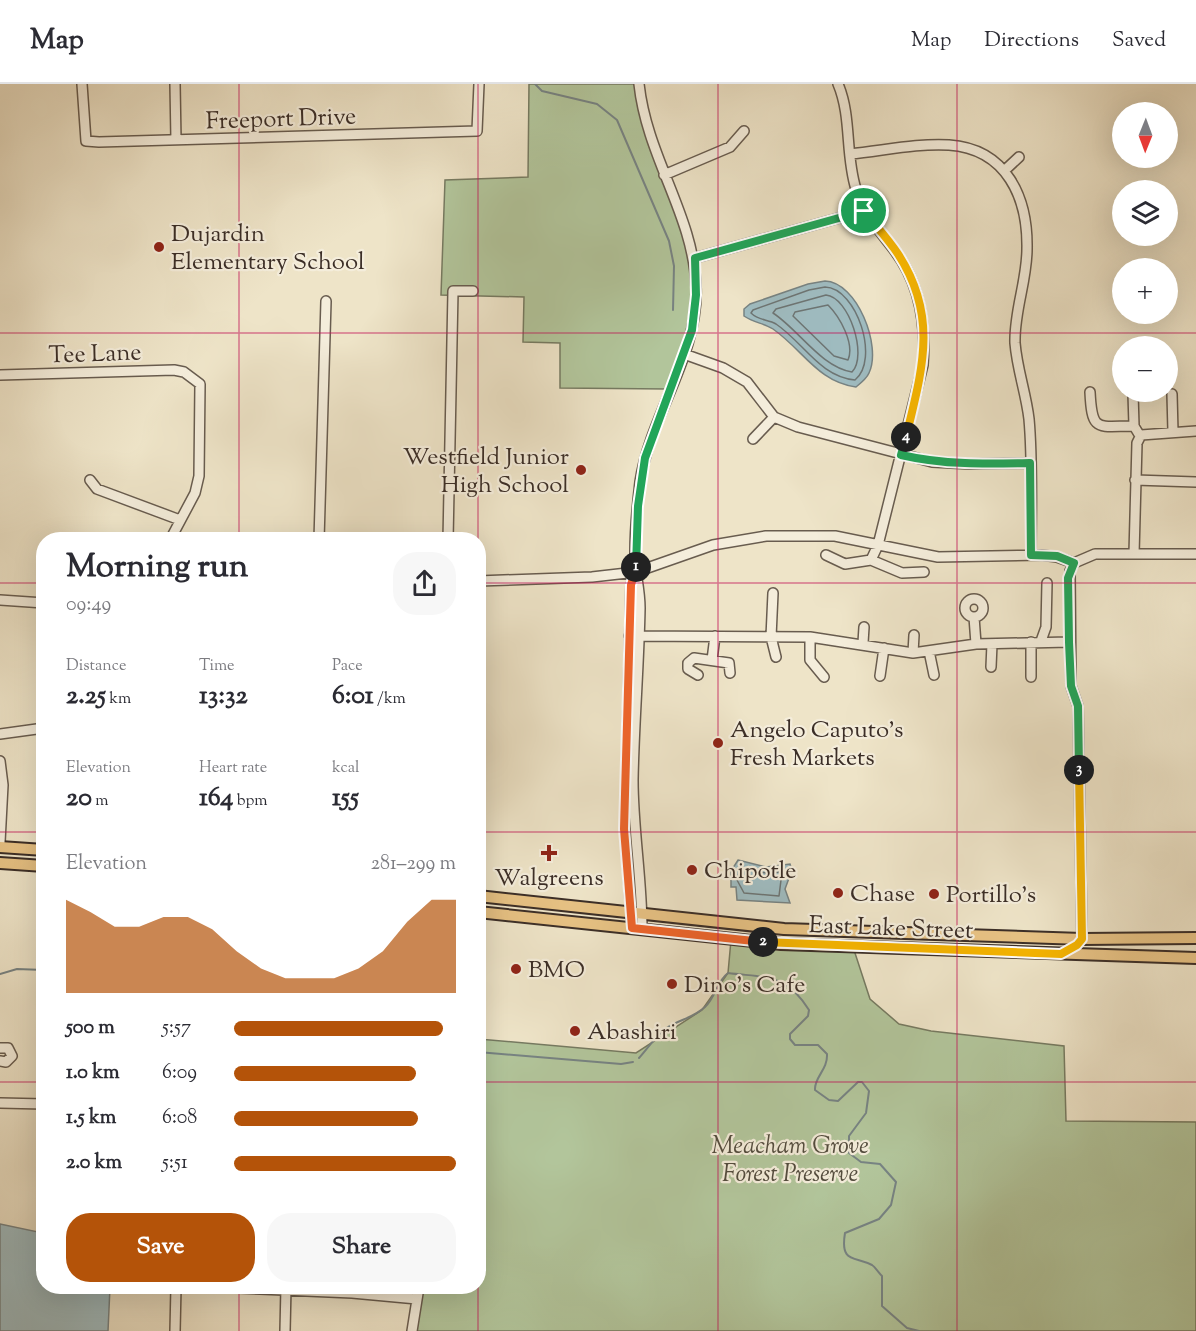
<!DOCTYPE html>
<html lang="en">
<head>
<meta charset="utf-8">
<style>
  :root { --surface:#fff; --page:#f7f7f7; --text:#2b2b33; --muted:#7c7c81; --line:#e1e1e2; --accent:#b45309 }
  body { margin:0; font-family:"Sorts Mill Goudy",serif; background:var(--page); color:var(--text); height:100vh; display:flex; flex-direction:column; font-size:22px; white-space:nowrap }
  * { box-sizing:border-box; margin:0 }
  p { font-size:20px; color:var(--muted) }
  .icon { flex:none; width:33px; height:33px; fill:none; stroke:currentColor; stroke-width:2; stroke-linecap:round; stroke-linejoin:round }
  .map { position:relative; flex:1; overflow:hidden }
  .drawer { position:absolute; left:36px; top:448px; width:450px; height:762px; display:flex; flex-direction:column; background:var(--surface); border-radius:24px; box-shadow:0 6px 24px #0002 }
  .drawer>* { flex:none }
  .needle { width:39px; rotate:181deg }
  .tools { position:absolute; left:1112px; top:18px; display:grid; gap:12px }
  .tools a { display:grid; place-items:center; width:66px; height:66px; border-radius:50%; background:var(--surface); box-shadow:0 6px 24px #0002; font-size:30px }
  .pin { position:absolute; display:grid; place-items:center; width:51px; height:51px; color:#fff; margin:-26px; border:3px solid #fff; border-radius:50%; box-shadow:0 2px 6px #0007 }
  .km { position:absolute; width:30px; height:30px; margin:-15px; border-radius:50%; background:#222; color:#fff; font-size:16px; line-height:30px; text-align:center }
  .round { display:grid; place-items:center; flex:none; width:63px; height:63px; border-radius:24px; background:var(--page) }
  .summary { display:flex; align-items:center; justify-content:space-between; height:102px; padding:0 30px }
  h1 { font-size:33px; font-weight:800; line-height:45px }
  .figures { display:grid; grid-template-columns:repeat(3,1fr); gap:9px; height:102px; padding:6px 30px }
  .figures div { display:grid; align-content:center }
  .figures b { font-size:26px; font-weight:800 }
  .figures small { font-size:16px; font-weight:400 }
  .figures p { font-size:16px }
  .chart { height:168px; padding:12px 30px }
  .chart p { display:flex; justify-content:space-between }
  .chart svg { width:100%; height:108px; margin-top:6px; fill:var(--accent); opacity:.7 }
  .action { display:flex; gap:12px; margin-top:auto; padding:12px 30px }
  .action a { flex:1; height:69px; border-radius:24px; background:var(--accent); color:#fff; font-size:24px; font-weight:800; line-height:69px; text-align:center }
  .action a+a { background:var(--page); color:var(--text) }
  ul { padding:0 30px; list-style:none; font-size:20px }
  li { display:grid; grid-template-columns:96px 72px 1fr; align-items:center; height:45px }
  li i { height:15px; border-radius:8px; background:var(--accent) }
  header { display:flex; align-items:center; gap:36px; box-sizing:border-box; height:84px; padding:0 30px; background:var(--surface); border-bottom:2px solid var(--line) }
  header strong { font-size:28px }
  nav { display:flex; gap:33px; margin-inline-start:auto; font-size:21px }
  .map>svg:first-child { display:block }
  .green { fill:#b2c59b; stroke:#767a61; stroke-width:1.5 }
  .water { fill:#9fbcc1; stroke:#778383; stroke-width:1.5 }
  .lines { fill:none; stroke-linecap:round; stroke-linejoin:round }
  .shore { stroke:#6d7574; stroke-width:1.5 }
  .stream { stroke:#778383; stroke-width:2 }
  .minor-casing { stroke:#685c4f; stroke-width:12 }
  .major-casing { stroke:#3b2e27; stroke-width:14 }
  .minor { stroke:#f4eddb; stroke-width:9 }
  .major { stroke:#e7c284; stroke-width:10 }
  .split-1-casing { stroke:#fff; stroke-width:12 }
  .split-2-casing { stroke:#fff; stroke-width:12 }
  .split-3-casing { stroke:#fff; stroke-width:12 }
  .split-4-casing { stroke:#fff; stroke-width:12 }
  .split-5-casing { stroke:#fff; stroke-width:12 }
  .split-1 { stroke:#22a559; stroke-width:8 }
  .split-2 { stroke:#f0652b; stroke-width:8 }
  .split-3 { stroke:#f5b400; stroke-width:8 }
  .split-4 { stroke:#22a559; stroke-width:8 }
  .split-5 { stroke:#f5b400; stroke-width:8 }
  .grid { fill:none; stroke:#c2185b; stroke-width:1.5; stroke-opacity:0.55 }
  .poi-dot { fill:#8f2418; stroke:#f4eddb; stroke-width:2 }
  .labels { text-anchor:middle; stroke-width:4.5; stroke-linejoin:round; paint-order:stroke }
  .street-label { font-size:24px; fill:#3b2e27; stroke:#f4eddb }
  .poi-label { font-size:24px; fill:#3b2e27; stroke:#f4eddb; text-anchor:start }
  .park-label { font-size:24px; font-style:italic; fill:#534c3e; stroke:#f4eddb }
</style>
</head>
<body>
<header>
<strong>Map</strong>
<nav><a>Map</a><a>Directions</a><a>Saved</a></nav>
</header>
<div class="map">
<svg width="1196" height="1247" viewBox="0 0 1196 1247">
  <rect width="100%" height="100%" fill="#eee4c8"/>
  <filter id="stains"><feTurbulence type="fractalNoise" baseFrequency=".00333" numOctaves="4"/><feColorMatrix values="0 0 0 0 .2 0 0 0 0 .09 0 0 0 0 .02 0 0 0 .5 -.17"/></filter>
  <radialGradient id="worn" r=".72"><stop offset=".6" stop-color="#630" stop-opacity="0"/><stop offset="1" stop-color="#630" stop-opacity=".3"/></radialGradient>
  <path class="green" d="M529 0H637L692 175 694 222 690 245 667 305 560 304V259L523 258 524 213 441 211 445 96 528 93Z
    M731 856 854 866 870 915 899 940 931 947 1064 962 1066 1037 1196 1038V1247H412L420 1203H478L479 955 636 969 702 926 728 889Z"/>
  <path class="water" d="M825 197C857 198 882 262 869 289 867 294 861 299 856 303 818 298 803 266 773 245 764 239 754 239 744 232V225L750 220 808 200Z
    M738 776 766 783 790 780 792 786 785 805 790 819 737 816 736 803H731V787Z
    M0 1140 43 1149 44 1203H110L108 1247H0Z"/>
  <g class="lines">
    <path class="shore" d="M825 203C857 204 880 276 855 296 820 293 803 258 776 240 768 235 759 237 751 229L753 226 809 206Z
      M826 211C849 213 868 272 852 288 821 283 799 246 773 229L776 225Z
      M828 221C840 233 855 260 848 276L834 272 793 232 795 228Z
      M740 784 766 789 782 788 779 812 744 809 737 796Z"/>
    <path class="stream" d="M535 0 542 7 597 20 617 36 669 157 674 182 673 226
      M0 890 17 885 44 886
      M478 968 621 980 633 978
      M639 974C648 964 657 950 668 943 681 935 693 934 705 923 716 913 716 898 728 889 767 894 786 889 809 926L808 932 790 950V955L795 961H818L827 970C828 986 814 993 815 1006L829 1016 838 1017 858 998H862L869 1007 866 1029 849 1052V1069L861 1078 880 1080 896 1098 891 1121 879 1135 845 1149C840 1179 854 1172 872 1181 875 1183 879 1189 882 1192V1222L907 1244 919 1247"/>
    <defs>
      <path id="minor" d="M82 0 86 57 99 58 477 47 479 0
        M175 0 176 56
        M639 0C647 74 694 132 696 203 699 271 650 331 640 398 637 424 633 463 636 488 638 501 640 511 640 524 639 581 634 639 633 696 633 746 642 795 642 845
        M838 0C852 33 845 71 856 105 864 130 879 146 895 167 920 200 926 241 923 281L878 461 871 476
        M850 70C882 67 917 59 949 61 1007 65 1028 114 1027 165 1027 197 1014 227 1015 259 1017 285 1026 309 1029 335 1033 379 1031 426 1031 471
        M1004 87 1019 73
        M664 91 730 63 744 47
        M695 174 864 127
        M684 270 723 284 747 298 774 333 798 343 932 378 970 380 1030 379
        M0 291 174 286 184 288 200 300 199 392 195 409 170 456
        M1090 308C1092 349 1097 342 1134 342L1140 352
        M1133 309 1134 342
        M1172 310 1173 348
        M753 355 774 333
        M90 396 97 405 180 436
        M1135 396 1196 398
        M319 456 326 217
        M448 456 453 207H473
        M1134 470 1137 359 1141 351 1196 347
        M826 471 845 480 871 476 902 489 924 488
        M478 497 592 493 636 488 713 461 766 452H835L938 473 1041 471 1057 473 1074 479
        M773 509 771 553 776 573
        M965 524a9 9 0 1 1 18 0a9 9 0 1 1-18 0Z
        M0 516 44 519
        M974 533 976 560
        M629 552 810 553 913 569 976 560 1069 558
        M810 553V576L824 593
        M1041 557 1046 543 1047 499
        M863 559 864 543
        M929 567 934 591
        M913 569 914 551
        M712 576 715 552
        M991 583 992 560
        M698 591 688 585V579L694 574 729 579 730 589
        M880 592 884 564
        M1031 593V558
        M0 650 44 644
        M0 677 3 701 0 758
        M632 844 625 745 631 501 636 488
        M1082 855 1078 622 1071 602 1070 487 1074 479 1095 470H1196
        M0 964H8L12 972 6 978 0 977
        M0 1019 44 1020
        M214 1203 352 1209 417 1215
        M175 1247 176 1203
        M285 1247 286 1203
        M412 1247 419 1203"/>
      <path id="major" d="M0 763 44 766
        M0 779 44 782
        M478 812 784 845 1082 855 1196 854
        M478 828 781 860 1196 874"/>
    </defs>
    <use href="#minor" class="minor-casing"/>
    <use href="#major" class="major-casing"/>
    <use href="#minor" class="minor"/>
    <use href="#major" class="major"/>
  </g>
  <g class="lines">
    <defs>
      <path id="split-1" d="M636 483 638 422 645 374 692 246 696 211 695 174 864 127"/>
      <path id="split-2" d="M636 483 631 501 624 745 632 844 763 858"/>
      <path id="split-3" d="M763 858 1061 870 1077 861 1082 855 1079 686"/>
      <path id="split-4" d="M906 353 901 371C944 381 986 380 1030 379L1031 471 1057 472 1074 479 1068 494 1069 558 1071 602 1078 622 1079 686"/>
      <path id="split-5" d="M864 127C875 141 888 155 898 170 939 233 922 286 906 353"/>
    </defs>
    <use href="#split-1" class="split-1-casing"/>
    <use href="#split-2" class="split-2-casing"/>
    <use href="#split-3" class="split-3-casing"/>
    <use href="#split-4" class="split-4-casing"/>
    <use href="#split-5" class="split-5-casing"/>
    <use href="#split-1" class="split-1"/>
    <use href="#split-2" class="split-2"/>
    <use href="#split-3" class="split-3"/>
    <use href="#split-4" class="split-4"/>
    <use href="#split-5" class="split-5"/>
  </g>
  <path class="grid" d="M239 0V456M478 0V456M718 0V1247M957 0V1247M0 249H1196M0 499H44M478 499H1196M0 748H44M478 748H1196M0 998H44M478 998H1196M239 1203V1247M478 1203V1247"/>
  <g class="poi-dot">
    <circle cx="159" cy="163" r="6"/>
    <circle cx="581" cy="386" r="6"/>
    <circle cx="718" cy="659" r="6"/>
    <path d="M546 760h6v6h6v6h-6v6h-6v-6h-6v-6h6z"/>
    <circle cx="692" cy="786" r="6"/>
    <circle cx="838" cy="809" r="6"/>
    <circle cx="934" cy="810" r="6"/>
    <circle cx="516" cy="885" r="6"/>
    <circle cx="672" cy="900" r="6"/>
    <circle cx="575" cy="947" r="6"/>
  </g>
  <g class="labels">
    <g class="street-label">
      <text transform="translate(281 34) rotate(-2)" y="8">Freeport Drive</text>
      <text transform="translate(95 269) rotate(-2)" y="8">Tee Lane</text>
      <text transform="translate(891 843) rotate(2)" y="8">East Lake Street</text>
    </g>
    <g class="poi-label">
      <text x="171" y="157">Dujardin<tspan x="171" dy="28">Elementary School</tspan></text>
      <text x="569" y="380" text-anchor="end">Westfield Junior<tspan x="569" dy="28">High School</tspan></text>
      <text x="730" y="653">Angelo Caputo's<tspan x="730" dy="28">Fresh Markets</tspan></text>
      <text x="704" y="794">Chipotle</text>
      <text x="549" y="801" text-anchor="middle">Walgreens</text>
      <text x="850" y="817">Chase</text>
      <text x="946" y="818">Portillo's</text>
      <text x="528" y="893">BMO</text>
      <text x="684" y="908">Dino's Cafe</text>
      <text x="587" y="955">Abashiri</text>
    </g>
    <g class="park-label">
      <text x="790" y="1069">Meacham Grove<tspan x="790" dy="28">Forest Preserve</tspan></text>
    </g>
  </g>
  <rect width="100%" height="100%" filter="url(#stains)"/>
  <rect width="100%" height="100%" fill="url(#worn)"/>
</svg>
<div class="tools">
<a><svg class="needle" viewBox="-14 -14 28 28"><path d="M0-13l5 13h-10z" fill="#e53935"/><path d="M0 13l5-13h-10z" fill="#7c7c81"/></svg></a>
<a><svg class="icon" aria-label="layers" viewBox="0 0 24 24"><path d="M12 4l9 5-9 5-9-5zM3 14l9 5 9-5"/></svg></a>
<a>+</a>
<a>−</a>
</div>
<div class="pin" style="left:864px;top:127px;background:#1e9e55"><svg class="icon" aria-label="arrive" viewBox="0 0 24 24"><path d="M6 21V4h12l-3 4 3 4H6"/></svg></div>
<b class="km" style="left:636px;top:483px">1</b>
<b class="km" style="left:763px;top:858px">2</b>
<b class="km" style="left:1079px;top:686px">3</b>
<b class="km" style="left:906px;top:353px">4</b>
<section class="drawer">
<div class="summary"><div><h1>Morning run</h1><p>09:49</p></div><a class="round"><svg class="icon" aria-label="share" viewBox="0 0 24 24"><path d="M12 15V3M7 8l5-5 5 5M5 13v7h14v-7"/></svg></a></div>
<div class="figures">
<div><p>Distance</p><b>2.25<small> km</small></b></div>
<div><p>Time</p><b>13:32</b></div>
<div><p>Pace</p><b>6:01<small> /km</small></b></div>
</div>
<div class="figures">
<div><p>Elevation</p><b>20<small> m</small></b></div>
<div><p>Heart rate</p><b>164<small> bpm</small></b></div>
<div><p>kcal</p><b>155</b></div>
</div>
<div class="chart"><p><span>Elevation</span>281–299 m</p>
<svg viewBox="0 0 160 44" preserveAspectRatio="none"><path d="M0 44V6L10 11L20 17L30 17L40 13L50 13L60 18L70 27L80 34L90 38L100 38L110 38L120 34L130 27L140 15L150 6L160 6V44z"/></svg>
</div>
<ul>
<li><b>500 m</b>5:57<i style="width:94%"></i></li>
<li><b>1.0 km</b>6:09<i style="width:82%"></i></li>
<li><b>1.5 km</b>6:08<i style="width:83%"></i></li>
<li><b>2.0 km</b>5:51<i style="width:100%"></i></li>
</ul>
<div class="action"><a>Save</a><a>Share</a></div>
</section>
</div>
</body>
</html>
